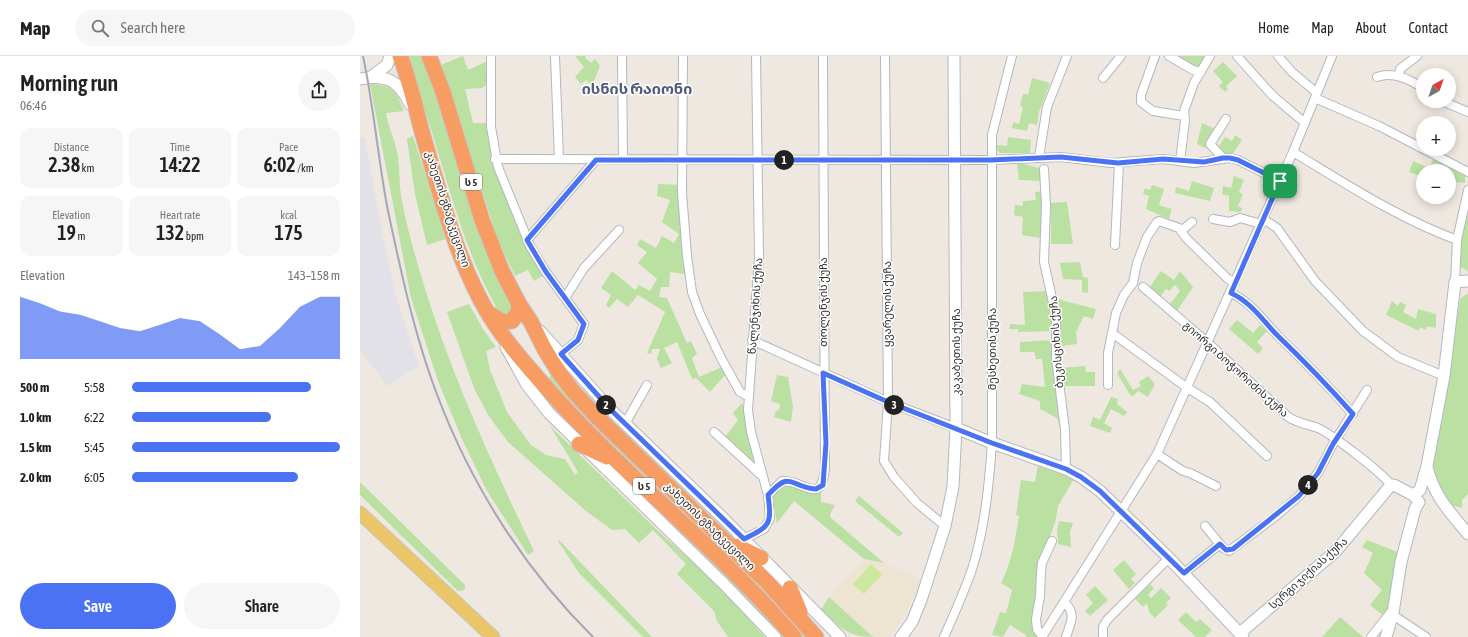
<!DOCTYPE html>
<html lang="en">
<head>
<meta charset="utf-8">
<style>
  :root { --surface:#fff; --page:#f6f6f6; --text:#202124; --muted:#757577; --line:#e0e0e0; --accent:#4a72f2 }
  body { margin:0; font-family:"Asap Condensed","Noto Sans Georgian",sans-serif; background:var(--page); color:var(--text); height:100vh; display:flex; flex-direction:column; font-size:15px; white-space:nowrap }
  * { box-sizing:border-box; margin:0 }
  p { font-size:13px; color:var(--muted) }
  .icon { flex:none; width:22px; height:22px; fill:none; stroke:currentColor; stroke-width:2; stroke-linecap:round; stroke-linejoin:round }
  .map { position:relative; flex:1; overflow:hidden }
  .panel { display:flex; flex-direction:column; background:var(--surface); width:360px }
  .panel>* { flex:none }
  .needle { width:26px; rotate:40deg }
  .tools { position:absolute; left:1056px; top:12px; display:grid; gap:8px }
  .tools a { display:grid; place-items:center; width:40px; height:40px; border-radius:50%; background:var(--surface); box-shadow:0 2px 10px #0003; font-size:20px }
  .pin { position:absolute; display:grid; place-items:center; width:34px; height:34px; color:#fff; margin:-17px; border-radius:8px; box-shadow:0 2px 6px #0006 }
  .km { position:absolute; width:20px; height:20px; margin:-10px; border-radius:50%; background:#222; color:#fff; font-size:11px; line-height:20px; text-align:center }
  .round { display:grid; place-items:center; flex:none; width:42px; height:42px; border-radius:21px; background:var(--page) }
  .headline { display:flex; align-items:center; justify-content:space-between; height:68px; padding:0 20px }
  h1 { font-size:22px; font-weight:600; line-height:30px }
  .metrics { display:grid; grid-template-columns:repeat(3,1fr); gap:6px; height:68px; padding:4px 20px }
  .metrics div { display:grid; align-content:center; border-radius:10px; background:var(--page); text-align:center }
  .metrics b { font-size:20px; font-weight:600 }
  .metrics small { font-size:11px; font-weight:400 }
  .metrics p { font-size:11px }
  .chart { height:112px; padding:8px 20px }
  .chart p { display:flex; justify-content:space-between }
  .chart svg { width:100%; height:72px; margin-top:4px; fill:var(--accent); opacity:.7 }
  .primary-button { display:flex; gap:8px; margin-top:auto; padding:8px 20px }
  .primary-button a { flex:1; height:46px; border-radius:24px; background:var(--accent); color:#fff; font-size:16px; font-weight:600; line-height:46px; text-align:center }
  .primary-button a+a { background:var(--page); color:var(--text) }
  ul { padding:0 20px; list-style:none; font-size:13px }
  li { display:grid; grid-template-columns:64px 48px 1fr; align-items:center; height:30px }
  li i { height:10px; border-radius:5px; background:var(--accent) }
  header { display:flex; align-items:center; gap:24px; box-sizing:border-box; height:56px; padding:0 20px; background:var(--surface); border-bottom:1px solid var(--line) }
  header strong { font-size:19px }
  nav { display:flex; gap:22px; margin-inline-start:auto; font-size:14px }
  .search { width:280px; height:36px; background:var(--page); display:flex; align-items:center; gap:10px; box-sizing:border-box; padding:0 14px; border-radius:22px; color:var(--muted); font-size:15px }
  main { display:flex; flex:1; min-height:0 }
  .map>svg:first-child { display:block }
  .industrial { fill:#e2e1e7 }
  .education { fill:#eee4d2 }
  .green { fill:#bae1a1 }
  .pitch { fill:#cce89d }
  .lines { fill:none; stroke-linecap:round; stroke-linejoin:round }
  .street-casing { stroke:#b4b7c0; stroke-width:10 }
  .secondary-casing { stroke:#b4b7c0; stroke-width:13 }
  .primary-casing { stroke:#c8c8c8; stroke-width:15 }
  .highway-casing { stroke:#c8c8c8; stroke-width:17 }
  .street { stroke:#fff; stroke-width:8 }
  .secondary { stroke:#fff; stroke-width:11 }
  .primary { stroke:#ebc669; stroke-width:13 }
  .highway { stroke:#f79c63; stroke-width:15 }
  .rail { stroke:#a3a7b7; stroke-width:2 }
  .route-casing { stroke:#fff; stroke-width:8 }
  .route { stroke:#4a72f2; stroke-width:5 }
  .labels { text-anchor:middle; stroke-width:3; stroke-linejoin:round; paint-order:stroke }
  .shield { fill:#fff; stroke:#6c6c6c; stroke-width:1 }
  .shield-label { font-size:10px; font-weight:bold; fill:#2d2d2d }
  .street-label { font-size:11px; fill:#2d2d2d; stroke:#fff }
  .district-label { font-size:15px; font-weight:bold; fill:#4f5a7d; stroke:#fff }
</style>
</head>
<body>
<header>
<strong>Map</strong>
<div class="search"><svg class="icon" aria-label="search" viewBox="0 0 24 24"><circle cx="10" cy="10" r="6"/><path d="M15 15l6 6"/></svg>Search here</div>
<nav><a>Home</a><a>Map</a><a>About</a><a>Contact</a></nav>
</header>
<main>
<section class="panel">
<div class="headline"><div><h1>Morning run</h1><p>06:46</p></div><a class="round"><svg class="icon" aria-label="share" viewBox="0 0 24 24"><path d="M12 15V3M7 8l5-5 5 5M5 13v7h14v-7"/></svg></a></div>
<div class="metrics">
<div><p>Distance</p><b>2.38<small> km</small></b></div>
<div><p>Time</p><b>14:22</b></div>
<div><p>Pace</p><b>6:02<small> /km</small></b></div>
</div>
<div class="metrics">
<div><p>Elevation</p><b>19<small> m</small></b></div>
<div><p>Heart rate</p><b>132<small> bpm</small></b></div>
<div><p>kcal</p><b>175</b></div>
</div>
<div class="chart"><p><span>Elevation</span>143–158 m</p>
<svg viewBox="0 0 160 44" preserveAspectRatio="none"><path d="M0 44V6L10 10L20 15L30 17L40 21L50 25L60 27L70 23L80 19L90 21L100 29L110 38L120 36L130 25L140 12L150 6L160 6V44z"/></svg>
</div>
<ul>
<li><b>500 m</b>5:58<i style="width:86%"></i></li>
<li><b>1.0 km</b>6:22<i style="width:67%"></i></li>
<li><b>1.5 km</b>5:45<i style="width:100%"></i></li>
<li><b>2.0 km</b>6:05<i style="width:80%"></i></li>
</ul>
<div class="primary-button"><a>Save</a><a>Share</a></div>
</section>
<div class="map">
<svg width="1108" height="581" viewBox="0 0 1108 581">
  <rect width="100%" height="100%" fill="#eee8e1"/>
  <path class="industrial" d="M5 81 19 161 36 241 59 311 52 314 28 330 0 294V82Z"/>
  <path class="education" d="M504 503 524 507 562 524 547 555 530 581H513L469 541Z"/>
  <path class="green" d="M45 0H61L153 252 151 260 139 257C133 245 126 232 120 219 89 149 75 71 45 0Z
    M103 0 108 14 128 5 127 29 122 32 105 33 113 67H128L133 104 184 219 174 225 168 214 155 220 138 184 81 9Z
    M215 0H226L225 2 231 7 235 3 240 10 232 30 226 24 221 28 215 21 224 11Z
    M817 0H847L840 12H836Z
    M863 6 877 20 866 30 868 33 865 36 859 30 863 26 853 15Z
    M672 22 690 27 679 56 677 69 669 67 667 75 652 72 653 66 659 68 663 51 660 50 663 38 668 39Z
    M10 28C33 29 36 35 44 55L26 57C28 72 36 85 38 101 40 114 39 127 41 140 47 173 57 207 67 239 95 328 134 411 174 495L168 499 127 435 102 383 78 325 51 242Z
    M842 67 855 73 845 92 837 88Z
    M875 79 882 84 872 99H865L858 92 865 81 872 85Z
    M53 80 86 183 67 189 55 138 47 83Z
    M648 81 671 84 670 97H640L636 93 637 89 647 90Z
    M1074 102 1105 118V127L1089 125V115H1063V121L1049 116 1053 105 1069 112Z
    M657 106 682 113 683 125 659 124Z
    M874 120 884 124 879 136 883 138 878 150 882 152 881 156 869 155V140L862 138 863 130 871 132Z
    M832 125 854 132 850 145 815 137 816 131 829 135Z
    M298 128 319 129 325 218 310 216 309 231H301L299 241 307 242 327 287 331 285 337 298 332 302 339 321 362 311 366 318 350 336 336 322 332 323 317 286 304 292 312 307 301 312 297 303 300 293H292L291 298 287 297 305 256 278 239 268 251 257 243 249 252 246 249 251 239 241 232 252 215 275 234 279 229 290 235 297 223 278 207 287 196 277 189 280 183 296 192 302 180 314 187 319 178 302 166 310 144 297 140Z
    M792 129 804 133 799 149 812 153 809 163 786 153 789 140 783 138 785 132 790 134Z
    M684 135 681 182 662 179 663 161 654 159 655 149 663 150V145L676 144 675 136Z
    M707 146 713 188H691V147Z
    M1108 147V215L1100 211C1096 189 1103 168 1108 147Z
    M720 206 723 221 728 222V237L722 236V224L703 223 700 207Z
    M801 215 814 224 820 215 833 231 817 255 810 248 820 235 815 229 809 235 806 233 801 240 790 231Z
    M689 235 693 275 658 276V273H649L650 268 665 269 663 236Z
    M1108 237V438L1102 444V452L1084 447 1068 410 1082 365 1100 243Z
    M697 243 736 253 733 263 724 260 716 276 717 288 700 290V260Z
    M1032 245 1038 250 1040 246 1046 249 1043 256 1056 263 1058 253 1076 258V272L1067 270 1066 274 1060 271 1059 275 1026 259Z
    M109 248 123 273 136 291 126 295 130 314 147 356 171 389 186 399 205 403 215 419 218 416 190 370 296 473 357 528 405 581H368L357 565 354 555 317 518 326 508 293 474 279 487 265 473 252 474 226 455 148 386 128 359 114 332 87 256Z
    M877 264 893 277 900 269 907 275 897 286 903 292 898 298 869 273Z
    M694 284C690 315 698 347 702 378L697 362 680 353V345L659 338 662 328 685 331 682 303H676L674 296H660V286Z
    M725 310 726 316H735V330H703L701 312Z
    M760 313 773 334 781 330 779 326 788 320 795 328 788 341 778 335 773 340 770 339 757 317Z
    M191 319 418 546 448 581H442L429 566 228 367 191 326 189 322Z
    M417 319 428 321 433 350 431 366 414 361 416 355 419 354 420 348 411 345Z
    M751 341 758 343 757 348 767 356 764 360 751 353 744 367 752 372 750 377 730 370 733 361 740 364Z
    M382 347 386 357 395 409 364 382 378 364 373 357Z
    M678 410 714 423 698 450 695 467 678 512 677 581H666V579L650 569 643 581 632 579 640 556 646 557 652 534 641 527C652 506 655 484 659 460L656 459 661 424 675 426Z
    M0 426 105 529V533L102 535H98L0 439Z
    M424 428 461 437V446L475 449 471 456 470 461 524 507 504 503 434 445 417 467 412 439Z
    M281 440C334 482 381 532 427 581H420Z
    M499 440 543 477 539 481 495 445Z
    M699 465 713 467 710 476 711 491 698 488 697 475Z
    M199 484 292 581H283L219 517 198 485Z
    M1007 484 1040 497 1029 554 1024 560 1010 549 1022 534 1004 517 1013 497 1002 491Z
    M764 504 776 518 771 523 775 527 769 533 753 514Z
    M790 528 794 532 788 539 791 542 801 532 811 542 806 547 808 549 795 562 789 556 787 547 783 551 775 543Z
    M735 530 748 544 730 560 725 555 733 547 726 539Z
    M469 541 513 581C487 581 479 570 461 554Z
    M826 556 836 566 840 563 852 574 845 581H836L818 564Z
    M980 561 1003 581H962Z"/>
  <path class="pitch" d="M511 508 522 518 504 538 493 528Z"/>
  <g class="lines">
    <defs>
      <path id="street" d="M131 0V71L138 111 171 192 186 216 224 268 218 284 201 298
        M195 0 199 103
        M262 0 263 103
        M323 0 322 137 327 200 332 236 340 258 361 302 380 336 389 341
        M525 0 528 346 524 405 534 421 557 447 585 470
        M795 0 781 39V46L793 55 824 60
        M809 0 833 14 841 16
        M877 0 913 40 945 67
        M918 0 932 16 957 37
        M1039 20 1040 13 1057 0
        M1017 21C1033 15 1049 23 1063 32
        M743 22 761 0
        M955 42 1019 70 1108 116
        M1082 45 1108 56
        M933 96C986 128 1038 162 1097 184
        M679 101 687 51 707 0
        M863 102 850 88 866 63
        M135 103 631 104 701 101 750 107 803 103 834 107 870 102 878 104 920 125
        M820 105 825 65 824 55 834 27 850 0
        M684 113 686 149 684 206 696 260V302L705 374 706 413
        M853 163 870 166 880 162 901 168
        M903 163 917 172 955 225 1003 275 1038 301 1084 320
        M821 175 832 166
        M167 184 236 104
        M755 189 759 107
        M1095 226 1097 184 1108 134
        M783 231 847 286 927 360C936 367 947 368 958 372 973 379 1021 416 1031 429
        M871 237C892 247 903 264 918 280 944 305 969 331 993 358
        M205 242 224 212 259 174
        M752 277 826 331 850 346 907 400
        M392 284 528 346 596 372
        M748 329V297L756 257 764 239 773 227 777 207 787 181 797 166 799 165 819 172 826 182 868 223 875 227
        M265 368 287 329
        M354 376 401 419
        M797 398 823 415 830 417 856 430
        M408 439 422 425C446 424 460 451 465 413L463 0
        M845 470 863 492 869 495 916 460 939 440 958 417 973 388 1007 334
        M384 483 404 473 410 462 408 439 391 376 388 354 399 201 396 0
        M824 517 860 488
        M705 547C717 558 710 568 706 581
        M584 581C594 558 605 535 613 510 625 470 629 429 632 387V79L652 0
        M682 581 797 398 933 96 972 0
        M683 581 677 573 676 563 680 540 681 517 682 507 692 485
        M743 581V571L747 564 809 502
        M1011 581 1030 557 1066 581"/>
      <path id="secondary" d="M11 21 27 9 30 0
        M0 23C27 18 38 24 50 48
        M180 275 250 353 365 464 480 581
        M146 291 167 329 189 357 364 528 415 581
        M596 372 632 387 706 413 721 421 740 435 809 502 883 581
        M1067 411C1074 440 1089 455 1108 478
        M1053 439 1060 434 1067 410 1084 320 1095 226 1108 225
        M880 577 976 495 1031 429H1034L1053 439 1059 446 1055 453 1041 506 1033 557 1026 581
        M541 581 552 566 561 544 585 470 593 431 596 372 594 0"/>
      <path id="primary" d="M0 457 133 581"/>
      <path id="highway" d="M40 0C50 25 55 50 62 76 80 137 96 204 129 259 146 287 170 313 192 338 268 423 360 494 434 581
        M69 0 83 36 122 164 142 215 159 248 171 266 185 294 198 315 212 334 238 362 408 527 456 581
        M130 258 143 266 152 265 158 256 159 248
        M219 388 247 401
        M377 490 401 502
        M430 532 440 556"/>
    </defs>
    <use href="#street" class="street-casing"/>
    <use href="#secondary" class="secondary-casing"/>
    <use href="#primary" class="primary-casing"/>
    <use href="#highway" class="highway-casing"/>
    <use href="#street" class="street"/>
    <use href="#secondary" class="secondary"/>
    <use href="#primary" class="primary"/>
    <use href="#highway" class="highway"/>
    <path class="rail" d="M3 0C14 51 18 104 28 155 40 211 52 268 71 322 105 419 160 509 233 581"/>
  </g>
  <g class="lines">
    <defs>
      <path id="route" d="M701 101 758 107 803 103 844 106 863 102H870L878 104 920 125 871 237C892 247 902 264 918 280 944 305 969 331 993 358L973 388 958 417 939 440 873 493 866 494 860 488 824 517 740 435 721 421 706 413 632 387 528 346 463 317 466 387 463 429 456 433C429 431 432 413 408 439 412 469 410 470 384 483L250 353 201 298 218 284 224 268 186 216 167 184 236 104H631Z"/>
    </defs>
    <use href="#route" class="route-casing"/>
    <use href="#route" class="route"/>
  </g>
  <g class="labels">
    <g class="shield">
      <rect x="100" y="118" width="22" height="16" rx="3"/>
      <rect x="273" y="422" width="22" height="16" rx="3"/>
    </g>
    <g class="shield-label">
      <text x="111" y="130">ს 5</text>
      <text x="284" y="434">ს 5</text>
    </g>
    <g class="street-label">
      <text transform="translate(88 153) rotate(72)" y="4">კახეთის გზატკეცილი</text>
      <text transform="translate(463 246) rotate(-90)" y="4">თოლენჯის ქუჩა</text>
      <text transform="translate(527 248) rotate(-90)" y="4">ყვარელის ქუჩა</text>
      <text transform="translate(395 250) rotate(-86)" y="4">წალენჯიხის ქუჩა</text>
      <text transform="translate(696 286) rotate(-94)" y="4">ბუკისციხის ქუჩა</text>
      <text transform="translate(632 293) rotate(-90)" y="4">მესხეთის ქუჩა</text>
      <text transform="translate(596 296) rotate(-90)" y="4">კაკაბეთის ქუჩა</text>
      <text transform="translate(876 313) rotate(42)" y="4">გიორგი ბოჭორიძის ქუჩა</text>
      <text transform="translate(350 470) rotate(44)" y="4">კახეთის გზატკეცილი</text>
      <text transform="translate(948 517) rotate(-42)" y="4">სერგი ჯიქიას ქუჩა</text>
    </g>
    <g class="district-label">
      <text x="277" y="38">ისნის რაიონი</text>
    </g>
  </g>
</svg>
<div class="tools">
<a><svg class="needle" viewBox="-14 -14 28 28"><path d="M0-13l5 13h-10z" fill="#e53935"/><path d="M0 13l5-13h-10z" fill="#757577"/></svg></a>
<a>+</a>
<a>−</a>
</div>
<div class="pin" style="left:920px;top:125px;background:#1e9e55"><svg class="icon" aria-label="arrive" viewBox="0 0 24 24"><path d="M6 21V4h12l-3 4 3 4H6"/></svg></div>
<b class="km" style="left:424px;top:104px">1</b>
<b class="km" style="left:246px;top:349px">2</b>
<b class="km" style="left:534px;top:349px">3</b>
<b class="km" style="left:948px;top:429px">4</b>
</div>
</main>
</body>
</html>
